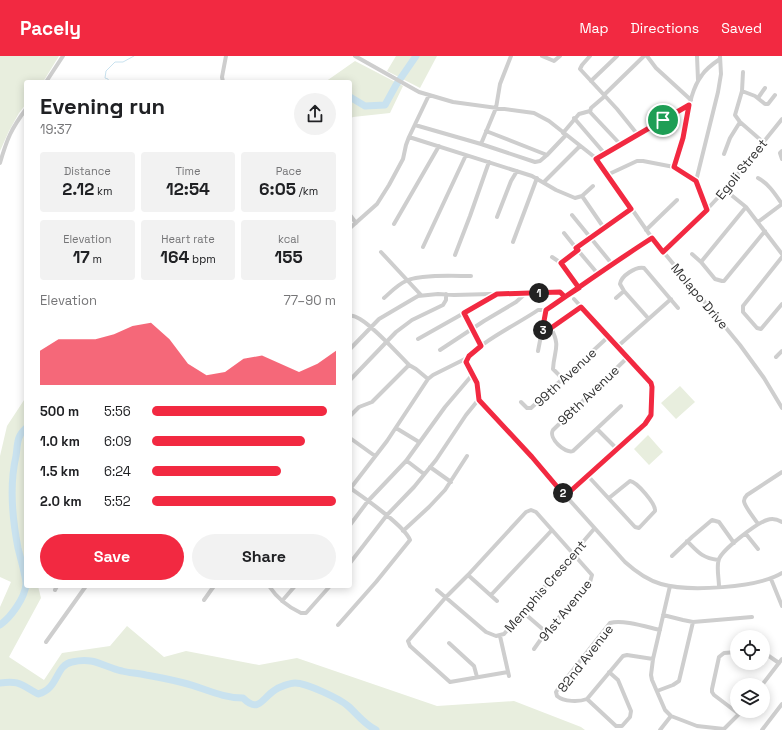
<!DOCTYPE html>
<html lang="en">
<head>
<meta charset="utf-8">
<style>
  :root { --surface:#fff; --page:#f2f2f2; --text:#202124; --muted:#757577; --accent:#f22941 }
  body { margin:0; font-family:"Space Grotesk",sans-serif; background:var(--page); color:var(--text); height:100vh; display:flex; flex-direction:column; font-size:15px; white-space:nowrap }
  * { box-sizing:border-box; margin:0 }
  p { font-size:13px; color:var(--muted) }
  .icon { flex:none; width:22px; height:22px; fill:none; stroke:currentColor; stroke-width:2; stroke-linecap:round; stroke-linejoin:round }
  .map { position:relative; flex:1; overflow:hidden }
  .drawer { position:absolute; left:24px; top:24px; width:328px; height:508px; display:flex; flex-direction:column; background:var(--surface); border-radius:4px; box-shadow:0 2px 10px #0003 }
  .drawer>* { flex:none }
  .controls { position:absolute; left:730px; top:574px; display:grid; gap:8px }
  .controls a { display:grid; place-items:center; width:40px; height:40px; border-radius:50%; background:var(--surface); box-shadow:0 2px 10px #0003; font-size:20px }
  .pin { position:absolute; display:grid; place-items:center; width:34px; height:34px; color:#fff; margin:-17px; border:2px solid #fff; border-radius:50%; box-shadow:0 1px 4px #0007 }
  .km { position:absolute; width:20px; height:20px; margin:-10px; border-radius:50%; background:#222; color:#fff; font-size:11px; line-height:20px; text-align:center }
  .round { display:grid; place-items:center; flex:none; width:42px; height:42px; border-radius:21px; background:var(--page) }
  .overview { display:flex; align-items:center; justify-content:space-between; height:68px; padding:0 16px }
  h1 { font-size:22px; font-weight:700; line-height:30px }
  .metrics { display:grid; grid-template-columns:repeat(3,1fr); gap:6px; height:68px; padding:4px 16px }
  .metrics div { display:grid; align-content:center; border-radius:4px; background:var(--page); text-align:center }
  .metrics b { font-size:17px; font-weight:700 }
  .metrics small { font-size:11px; font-weight:400 }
  .metrics p { font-size:11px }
  .chart { height:112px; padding:8px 16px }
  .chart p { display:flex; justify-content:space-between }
  .chart svg { width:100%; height:72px; margin-top:4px; fill:var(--accent); opacity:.7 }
  .button { display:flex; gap:8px; margin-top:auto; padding:8px 16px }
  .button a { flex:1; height:46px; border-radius:24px; background:var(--accent); color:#fff; font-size:16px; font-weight:700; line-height:46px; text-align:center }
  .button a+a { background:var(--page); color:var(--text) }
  ul { padding:0 16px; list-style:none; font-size:13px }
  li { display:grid; grid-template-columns:64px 48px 1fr; align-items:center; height:30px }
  li i { height:10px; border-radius:5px; background:var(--accent) }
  header { display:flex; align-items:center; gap:24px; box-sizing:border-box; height:56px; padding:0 20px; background:var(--accent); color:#fff }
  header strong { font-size:19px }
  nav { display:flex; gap:22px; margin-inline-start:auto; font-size:14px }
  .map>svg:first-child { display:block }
  .green { fill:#e8eede }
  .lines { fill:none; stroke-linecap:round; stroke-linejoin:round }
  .stream { stroke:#c9e2ef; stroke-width:1 }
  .river { stroke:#c9e2ef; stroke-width:7 }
  .minor { stroke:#cecece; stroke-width:4 }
  .route-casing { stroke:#fff; stroke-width:8 }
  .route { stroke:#f22941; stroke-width:5 }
  .labels { text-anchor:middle; stroke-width:4; stroke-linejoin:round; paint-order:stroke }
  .street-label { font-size:13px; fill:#313131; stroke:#fff }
</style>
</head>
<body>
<header>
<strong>Pacely</strong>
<nav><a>Map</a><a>Directions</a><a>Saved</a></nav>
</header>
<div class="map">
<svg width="782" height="674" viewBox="0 0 782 674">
  <rect width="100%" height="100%" fill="#fff"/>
  <path class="green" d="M0 0H59L43 26H26V48L19 57 9 75 0 95Z
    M396 0H437L420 32 387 15Z
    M355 5 403 30 390 57 353 61 350 63V26H325Z
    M680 330 695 346 676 363 661 347Z
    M26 341V530H38L41 542 9 601 44 624 62 597 110 590 127 570 164 601 186 595 259 609 297 602 437 650 514 645 581 671 585 674H0V551L11 526 0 521V400L7 370Z
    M648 379 663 396 649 409 634 393Z"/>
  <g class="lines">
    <path class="stream" d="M109 26 108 23 105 22 106 15 115 6H123L134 0"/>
    <path class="river" d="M350 41 365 50 385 49 396 29 416 0
      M0 569C11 561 25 542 26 528 26 521 20 500 18 492 12 461 9 430 16 400 18 388 16 381 26 372
      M0 627C20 624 21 629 38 638 59 633 55 609 72 606 95 601 101 610 122 615 129 617 138 617 146 619 159 621 172 624 184 627 204 632 222 642 243 642 259 658 262 642 275 634 279 631 290 627 295 627 307 627 340 643 348 650 358 659 364 668 376 674"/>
    <path class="minor" d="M355 0 419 36 453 46 534 57 549 65 597 103 652 182 740 289 764 322 782 352
      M542 0 554 5 560 0
      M590 0 582 9 580 13 617 53 638 79
      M647 0 656 12 691 44
      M697 0 698 24
      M743 16 742 35 735 59 740 66 763 86
      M591 25 617 0
      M46 26 63 0
      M223 26 222 21 226 0
      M742 35 755 40 765 48H768L775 39
      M604 39 644 0
      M605 40 591 52 590 56 621 89
      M758 42 765 32
      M574 62 605 98
      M415 69 481 88 496 52 500 28 511 0
      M486 75 547 99 566 79
      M563 77 579 58 590 55
      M409 81 532 120 556 134 575 142 582 140
      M481 88 535 106 540 105 547 99
      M782 95 780 97 782 103
      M724 98 730 82 740 66
      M597 103 689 49
      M0 107C7 83 11 73 26 53
      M674 111C677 101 681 91 683 81 688 61 689 36 702 19 706 13 714 7 720 3
      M607 119 637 105H643L674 111 696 125
      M758 122C769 128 775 138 782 148
      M544 126 580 90
      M593 130 582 140 604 172
      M725 134 746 151 782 198
      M707 154 696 125 718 36 721 18 720 0
      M350 159 356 167
      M572 159 612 208
      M497 161 511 125 517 115
      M758 166 782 148
      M394 168 439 90
      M350 172 377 148 389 129 403 103 406 89 409 81 429 39
      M646 174 677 144
      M564 177 576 192
      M513 186 537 122
      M423 191 466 99
      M381 196 421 239
      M663 196 698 163 725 134 782 63
      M692 198 701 206 715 223 722 225H724L765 175
      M455 199 470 160 489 106
      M552 201 561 207 579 232
      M782 201 743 250V256L757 272 761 273 782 248
      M701 206 746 151
      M561 207 578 194
      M598 218 576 192 631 153
      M384 242C391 236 397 229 406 225 419 218 455 220 471 220
      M616 242 624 235
      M464 257 481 290
      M350 260C361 256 400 300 409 309L416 313 428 323
      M648 262 624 235 620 228C621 220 636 210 644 212L678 252
      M551 272C561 291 554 294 553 313L562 322
      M542 276 551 272 581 251
      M418 283 496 239
      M617 291 671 243
      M350 293 379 263 418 240 438 238 454 239 560 236 565 241
      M440 294 484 265 516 246 526 237
      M538 295 546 254
      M776 301 782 295
      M350 324 396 276 412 264 443 249 446 244V238
      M479 343 625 506C635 515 647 524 661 528 688 536 758 532 782 517
      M521 346 527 352H531L608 281
      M621 350 573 395C565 398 548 382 553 374L627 302
      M350 360 359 351 372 346 409 309
      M396 372 419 386
      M597 373 617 393
      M350 382 375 400
      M407 405 424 418
      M430 411 451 426
      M588 420 635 471 639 472 655 455C656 448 637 426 630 425L609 442
      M350 433 387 385 428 323 433 319 467 302
      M565 440 645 368C652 358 656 339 651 327L574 243
      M758 468C755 463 744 450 744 445 744 443 745 441 747 439L782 416
      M350 469 368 445 406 405 445 351 473 318
      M403 475 429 451 445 434 467 400
      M746 478 758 493
      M687 485C698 496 702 502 718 504
      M672 500 692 481 712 464 719 466 734 487
      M350 507 387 459 414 431 436 404 466 359 479 343 477 327 466 306C470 291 523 265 538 254H546L581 230 612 208 652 182
      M468 519 497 545
      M771 523 782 550
      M269 530C277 542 288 551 301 557H306L330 530
      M670 530 653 603 651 619 652 624 665 654 671 660 697 670 724 673 742 655
      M719 531C719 522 716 510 719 503 723 493 757 467 767 464 773 462 777 463 782 466
      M55 534 57 530
      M437 534 486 576 496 580 504 578 594 473
      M491 539 552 474
      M204 544 214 530
      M282 545 295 530
      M524 557 546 576
      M663 559 683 564 693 566 752 561
      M338 569 376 526 410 484C404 469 364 442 350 432
      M500 580 509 620
      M46 586 86 530
      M449 587 474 610 477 621
      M737 596 724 597 719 601 712 633V636L714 639 739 658
      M763 596 779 607
      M653 603 627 599 623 600 587 643C579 646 564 646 557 640L556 636 558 633 610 567C622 563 647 571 660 574
      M508 616 450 626 410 590 408 585 446 541 468 519 526 456 531 454 536 456 592 519 590 526 546 576 534 593
      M762 629 782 603
      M657 635 673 629 679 625 693 566
      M587 643 616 670H622L630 661 631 655 618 624 609 616
      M660 674 671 660
      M762 674 782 648"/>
  </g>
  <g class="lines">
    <defs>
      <path id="route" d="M663 64 596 103 631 153 576 192 578 194 561 207 579 232 565 241 560 236 497 238 464 257 481 290 469 300 466 306 477 327 479 344 532 401 565 440 645 368 651 359 652 331 651 327 581 251 551 272 542 276 546 254C581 230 616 205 652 182L663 196 707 154 696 125 674 111 683 82 689 49 663 64"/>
    </defs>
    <use href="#route" class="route-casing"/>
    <use href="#route" class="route"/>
  </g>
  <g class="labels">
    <g class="street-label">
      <text transform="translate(741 113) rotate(-51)" y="5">Egoli Street</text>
      <text transform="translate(700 240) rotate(50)" y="5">Molapo Drive</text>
      <text transform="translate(565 321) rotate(-43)" y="5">99th Avenue</text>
      <text transform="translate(588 339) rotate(-44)" y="5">98th Avenue</text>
      <text transform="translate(545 530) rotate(-49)" y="5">Memphis Crescent</text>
      <text transform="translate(565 554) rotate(-51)" y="5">91st Avenue</text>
      <text transform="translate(585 602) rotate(-52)" y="5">82nd Avenue</text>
    </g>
  </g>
</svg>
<div class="controls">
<a><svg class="icon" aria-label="locate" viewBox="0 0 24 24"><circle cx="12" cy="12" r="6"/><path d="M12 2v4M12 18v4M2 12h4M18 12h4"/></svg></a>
<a><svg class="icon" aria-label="layers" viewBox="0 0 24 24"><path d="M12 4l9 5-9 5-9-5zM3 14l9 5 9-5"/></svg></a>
</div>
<div class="pin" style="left:663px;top:64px;background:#1e9e55"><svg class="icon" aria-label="arrive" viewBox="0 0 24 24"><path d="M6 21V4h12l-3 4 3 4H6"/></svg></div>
<b class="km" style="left:539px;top:237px">1</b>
<b class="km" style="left:563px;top:437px">2</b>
<b class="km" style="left:543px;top:274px">3</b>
<section class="drawer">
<div class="overview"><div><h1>Evening run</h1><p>19:37</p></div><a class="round"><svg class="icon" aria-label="share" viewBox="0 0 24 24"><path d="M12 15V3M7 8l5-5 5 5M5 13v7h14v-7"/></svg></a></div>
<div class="metrics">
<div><p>Distance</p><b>2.12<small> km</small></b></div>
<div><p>Time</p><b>12:54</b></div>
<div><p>Pace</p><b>6:05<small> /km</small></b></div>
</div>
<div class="metrics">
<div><p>Elevation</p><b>17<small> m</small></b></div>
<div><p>Heart rate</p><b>164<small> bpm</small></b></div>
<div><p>kcal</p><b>155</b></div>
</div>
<div class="chart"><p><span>Elevation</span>77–90 m</p>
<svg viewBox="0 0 160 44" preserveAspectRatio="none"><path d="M0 44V23L10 16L20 16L30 16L40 13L50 8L60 6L70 16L80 31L90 38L100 36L110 28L120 26L130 31L140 36L150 31L160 23V44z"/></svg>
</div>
<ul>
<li><b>500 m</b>5:56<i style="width:95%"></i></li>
<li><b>1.0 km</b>6:09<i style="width:83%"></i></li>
<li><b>1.5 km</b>6:24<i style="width:70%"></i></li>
<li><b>2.0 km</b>5:52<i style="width:100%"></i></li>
</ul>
<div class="button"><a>Save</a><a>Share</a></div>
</section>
</div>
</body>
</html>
